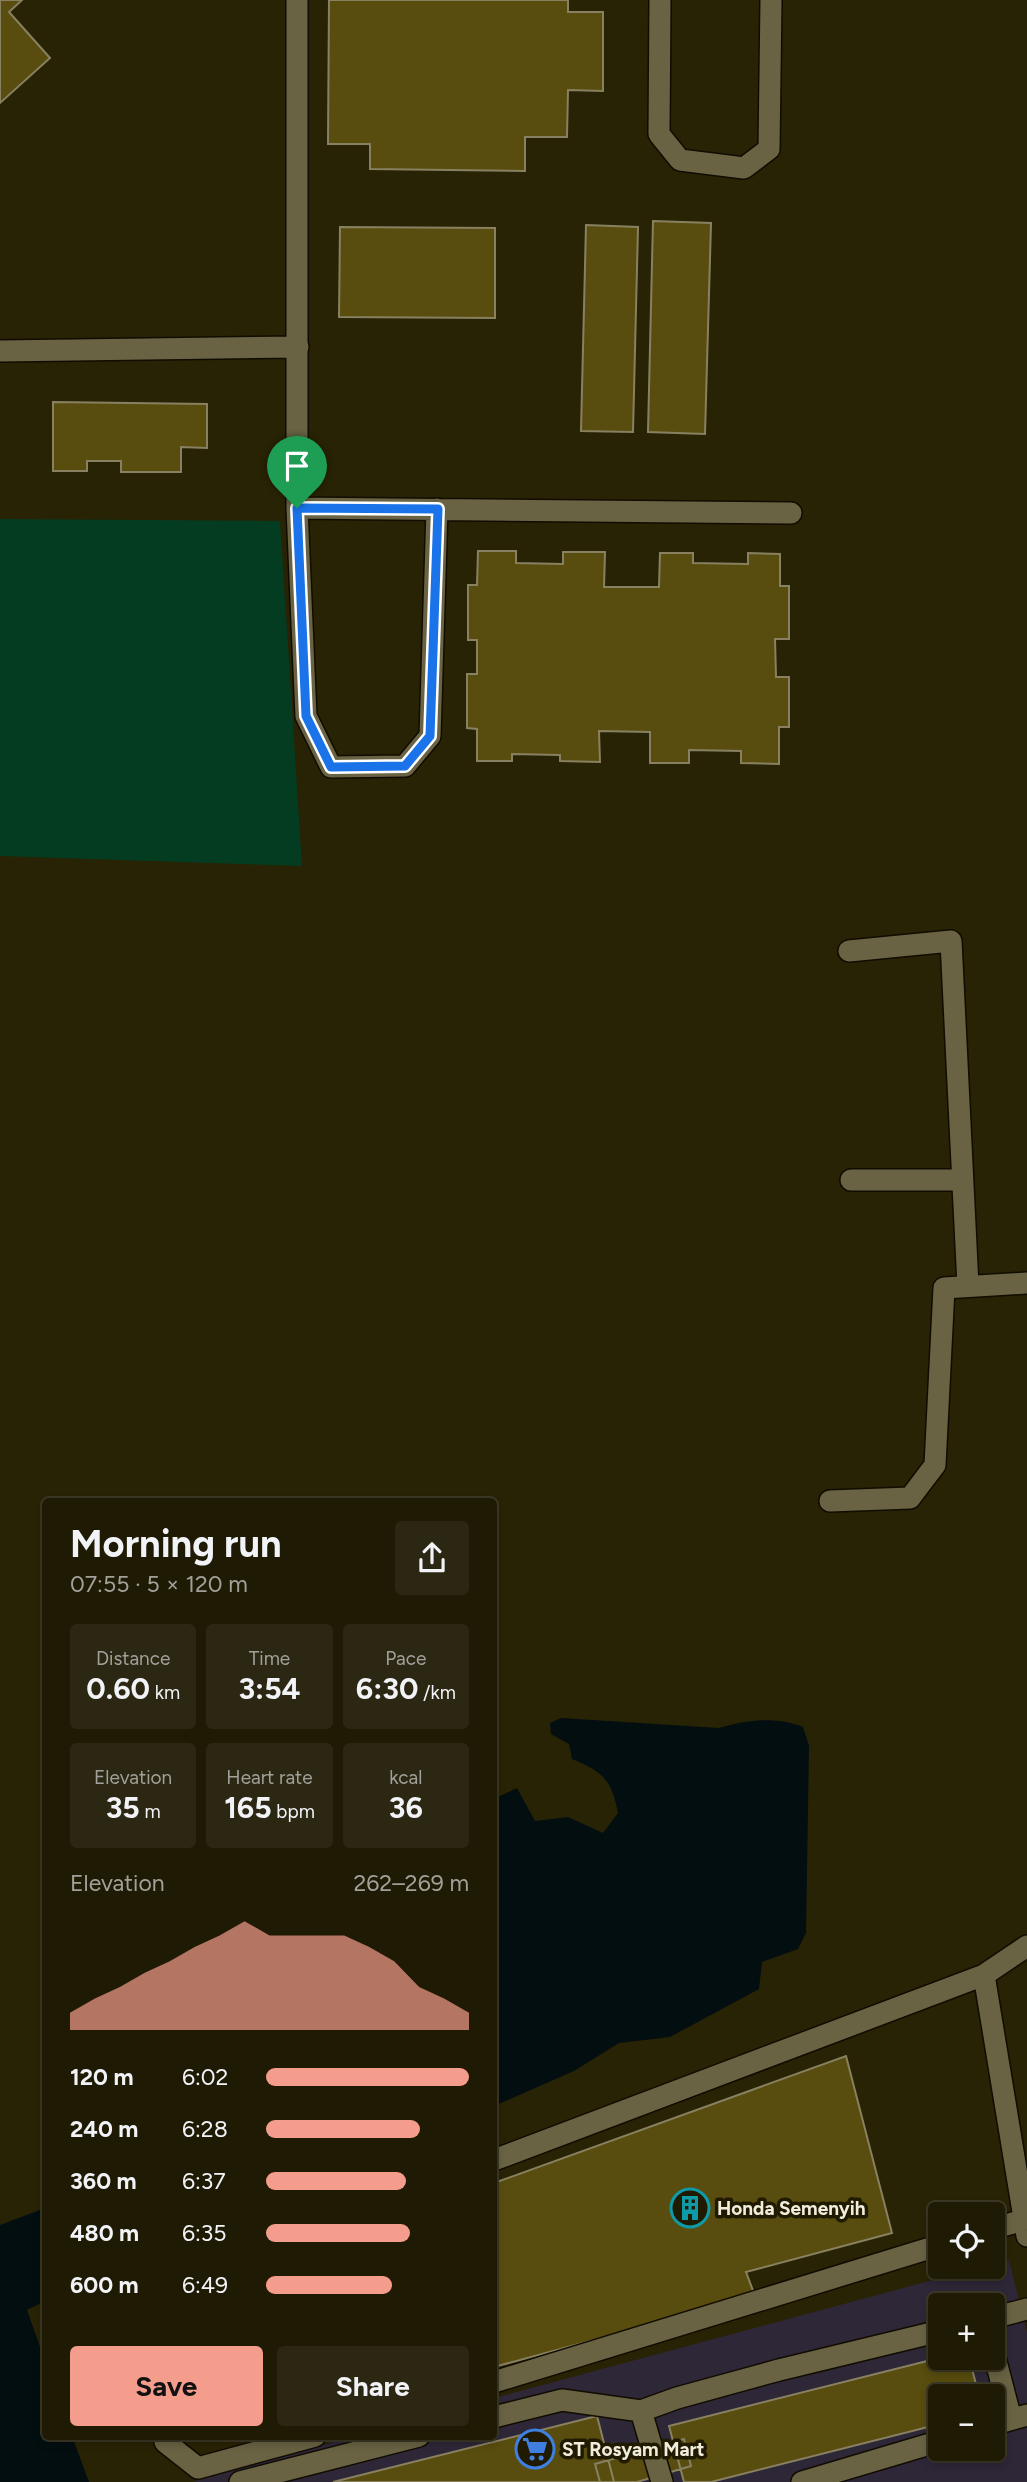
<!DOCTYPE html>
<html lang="en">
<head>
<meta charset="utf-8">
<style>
  :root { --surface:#1f1a04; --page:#2c2713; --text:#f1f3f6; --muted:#a1a19a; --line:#3c3826; --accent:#f49d8c }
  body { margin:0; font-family:Figtree,sans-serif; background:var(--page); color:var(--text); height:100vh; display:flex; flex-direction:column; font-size:26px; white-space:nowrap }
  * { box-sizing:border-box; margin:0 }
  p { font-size:23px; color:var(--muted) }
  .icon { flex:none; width:38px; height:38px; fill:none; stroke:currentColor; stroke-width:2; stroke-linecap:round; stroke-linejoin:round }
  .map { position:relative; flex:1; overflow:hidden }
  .details { position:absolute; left:42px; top:1498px; width:455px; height:942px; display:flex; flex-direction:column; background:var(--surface); border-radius:7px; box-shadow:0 4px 10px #0003,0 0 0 2px var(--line) }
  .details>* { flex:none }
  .fabs { position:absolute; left:928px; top:2202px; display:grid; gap:14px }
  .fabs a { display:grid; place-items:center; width:77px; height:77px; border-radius:7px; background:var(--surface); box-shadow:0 4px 10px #0003,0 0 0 2px var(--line); font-size:35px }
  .pin { position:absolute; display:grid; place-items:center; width:60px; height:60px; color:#fff; margin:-72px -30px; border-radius:50% 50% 50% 0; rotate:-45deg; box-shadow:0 0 7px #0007 }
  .pin .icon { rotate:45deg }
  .round { display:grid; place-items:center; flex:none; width:74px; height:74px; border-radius:7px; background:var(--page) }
  .overview { display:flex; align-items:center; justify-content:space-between; height:119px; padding:0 28px }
  h1 { font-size:38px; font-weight:700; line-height:52px }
  .stats { display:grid; grid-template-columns:repeat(3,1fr); gap:10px; height:119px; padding:7px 28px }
  .stats div { display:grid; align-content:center; border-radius:7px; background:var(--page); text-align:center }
  .stats b { font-size:30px; font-weight:700 }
  .stats small { font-size:19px; font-weight:400 }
  .stats p { font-size:19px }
  .chart { height:196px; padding:14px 28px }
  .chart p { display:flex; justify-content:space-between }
  .chart svg { width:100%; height:126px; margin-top:7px; fill:var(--accent); opacity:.7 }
  .cta { display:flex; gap:14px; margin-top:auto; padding:14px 28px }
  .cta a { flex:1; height:80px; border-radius:7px; background:var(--accent); color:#111; font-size:28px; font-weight:700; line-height:80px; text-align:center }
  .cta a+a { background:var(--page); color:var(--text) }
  ul { padding:0 28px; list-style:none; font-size:23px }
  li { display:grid; grid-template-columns:112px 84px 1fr; align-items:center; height:52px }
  li i { height:18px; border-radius:9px; background:var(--accent) }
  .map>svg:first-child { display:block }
  .commercial { fill:#2d2738; fill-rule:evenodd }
  .green { fill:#043c21 }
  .water { fill:#030e11 }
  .building { fill:#584c0e; stroke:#888161; stroke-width:2 }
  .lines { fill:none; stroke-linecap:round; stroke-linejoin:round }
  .service-casing { stroke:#110c00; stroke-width:24 }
  .service { stroke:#696344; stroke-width:21 }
  .route-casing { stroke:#fff; stroke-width:14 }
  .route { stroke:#1a73e8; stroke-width:9 }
  .labels { text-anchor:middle; stroke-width:7; stroke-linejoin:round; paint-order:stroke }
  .poi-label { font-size:19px; font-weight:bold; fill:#f1eddc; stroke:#201a00; text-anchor:start }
</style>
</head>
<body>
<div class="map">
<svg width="1027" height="2482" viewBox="0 0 1027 2482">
  <rect width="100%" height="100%" fill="#292305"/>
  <path class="commercial" d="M1009 2260 1027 2333V2482H192L356 2436H494V2398L985 2266H992ZM940 2305H992V2357H940ZM940 2396H992V2448H940Z"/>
  <path class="green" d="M0 519 280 521 302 866 0 856Z"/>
  <path class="water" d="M561 1718 719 1728C746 1720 776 1716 803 1727L809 1746 806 1933 798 1949 762 1962 759 1989 670 2037 619 2043 574 2071 494 2106V1799L517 1788 535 1821 568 1817 603 1833 618 1813C612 1780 602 1771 572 1759L569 1744 551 1734 550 1723Z
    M45 2208V2301L27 2310 45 2361 46 2436H72L89 2482H0V2225Z"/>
  <path class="building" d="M0 0H22L9 12 50 58 0 103Z
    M329 0H568V12H603V91L568 90 567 137H525V171L370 169V144H328Z
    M653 221 711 223 705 434 648 432Z
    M586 225 638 227 633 432 581 431Z
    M340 227 495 228V318L339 317Z
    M53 402 207 404V448L181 447V472H121V461H87V471H53Z
    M478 551H516V563L563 564V552H605L604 587H659L660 553H693V563L748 564V553L780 554V586H789V639H775L776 677H789V727H779V764L741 763V751L689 750V763H650V732L599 731 600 762 560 761V755L512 754V761H477V729L467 728V674H477V640H468V585H477Z
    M846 2056 892 2233 746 2272 755 2296 494 2367V2183Z
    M943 2357H969L979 2396H940V2424L711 2482H684L669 2426Z
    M597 2416 614 2482H333Z
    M684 2439 691 2466 637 2482H600L595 2464Z"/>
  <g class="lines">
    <defs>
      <path id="service" d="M297 0V508L306 716 331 767 405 766 430 736 437 509
        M660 0 659 134 680 160 744 168 769 149 771 0
        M0 351 298 347
        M297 508 791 513
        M849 951 951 941 968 1286
        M851 1180H962
        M830 1501 910 1498 935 1465 944 1288 1027 1283
        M1027 1946 984 1975 1027 2236
        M494 2160 984 1975
        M992 2229 1023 2220
        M992 2318 1027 2309
        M992 2346 1011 2419
        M494 2382 940 2245
        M641 2411 662 2482
        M494 2417 562 2400 641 2411 677 2398 779 2370 940 2331
        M992 2425 1027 2415
        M164 2436 165 2442 198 2468 315 2436
        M240 2482 419 2436
        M802 2482 940 2441"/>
    </defs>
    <use href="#service" class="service-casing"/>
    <use href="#service" class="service"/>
  </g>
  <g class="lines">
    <defs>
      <path id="route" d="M297 508 438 509 430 736 405 766 331 767 306 716Z"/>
    </defs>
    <use href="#route" class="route-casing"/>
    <use href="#route" class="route"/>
  </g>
  <defs>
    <symbol id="building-ring" viewBox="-11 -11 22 22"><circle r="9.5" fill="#201a00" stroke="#0f9aa8" stroke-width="1.5"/><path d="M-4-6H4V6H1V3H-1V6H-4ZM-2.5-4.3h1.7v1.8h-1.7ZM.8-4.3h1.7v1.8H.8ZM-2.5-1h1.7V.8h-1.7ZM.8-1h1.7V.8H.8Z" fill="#0f9aa8"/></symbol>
    <symbol id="supermarket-ring" viewBox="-11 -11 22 22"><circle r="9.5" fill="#201a00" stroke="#3f7fe0" stroke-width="1.5"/><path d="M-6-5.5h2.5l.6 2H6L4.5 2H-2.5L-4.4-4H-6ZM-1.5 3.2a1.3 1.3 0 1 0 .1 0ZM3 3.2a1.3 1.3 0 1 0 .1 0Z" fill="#3f7fe0"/></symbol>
  </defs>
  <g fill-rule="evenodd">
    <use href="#building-ring" x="668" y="2186" width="44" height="44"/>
    <use href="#supermarket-ring" x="513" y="2427" width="44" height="44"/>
  </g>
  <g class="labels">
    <g class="poi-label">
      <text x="717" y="2215">Honda Semenyih</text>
      <text x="562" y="2456">ST Rosyam Mart</text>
    </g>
  </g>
</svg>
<div class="fabs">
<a><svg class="icon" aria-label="locate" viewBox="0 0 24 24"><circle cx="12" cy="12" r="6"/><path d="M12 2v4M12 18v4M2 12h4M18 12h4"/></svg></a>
<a>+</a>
<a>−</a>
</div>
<div class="pin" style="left:297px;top:508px;background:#1e9e55"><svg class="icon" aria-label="arrive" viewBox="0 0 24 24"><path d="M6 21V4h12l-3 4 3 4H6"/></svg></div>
<section class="details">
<div class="overview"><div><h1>Morning run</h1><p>07:55 · 5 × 120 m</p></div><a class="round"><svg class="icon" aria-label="share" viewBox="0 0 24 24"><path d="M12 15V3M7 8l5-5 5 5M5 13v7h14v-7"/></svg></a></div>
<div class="stats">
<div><p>Distance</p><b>0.60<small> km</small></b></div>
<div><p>Time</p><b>3:54</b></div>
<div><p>Pace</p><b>6:30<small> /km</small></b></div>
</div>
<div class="stats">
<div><p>Elevation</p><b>35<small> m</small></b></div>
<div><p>Heart rate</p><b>165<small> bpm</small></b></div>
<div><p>kcal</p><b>36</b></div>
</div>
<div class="chart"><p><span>Elevation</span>262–269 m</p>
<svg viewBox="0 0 160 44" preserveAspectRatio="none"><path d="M0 44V38L10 33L20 29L30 24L40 20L50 15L60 11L70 6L80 11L90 11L100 11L110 11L120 15L130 20L140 29L150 33L160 38V44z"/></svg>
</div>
<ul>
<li><b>120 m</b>6:02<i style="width:100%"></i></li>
<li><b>240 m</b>6:28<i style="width:76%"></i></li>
<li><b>360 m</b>6:37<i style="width:69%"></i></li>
<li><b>480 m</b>6:35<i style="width:71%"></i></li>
<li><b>600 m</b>6:49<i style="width:62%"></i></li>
</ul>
<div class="cta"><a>Save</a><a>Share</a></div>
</section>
</div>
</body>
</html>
